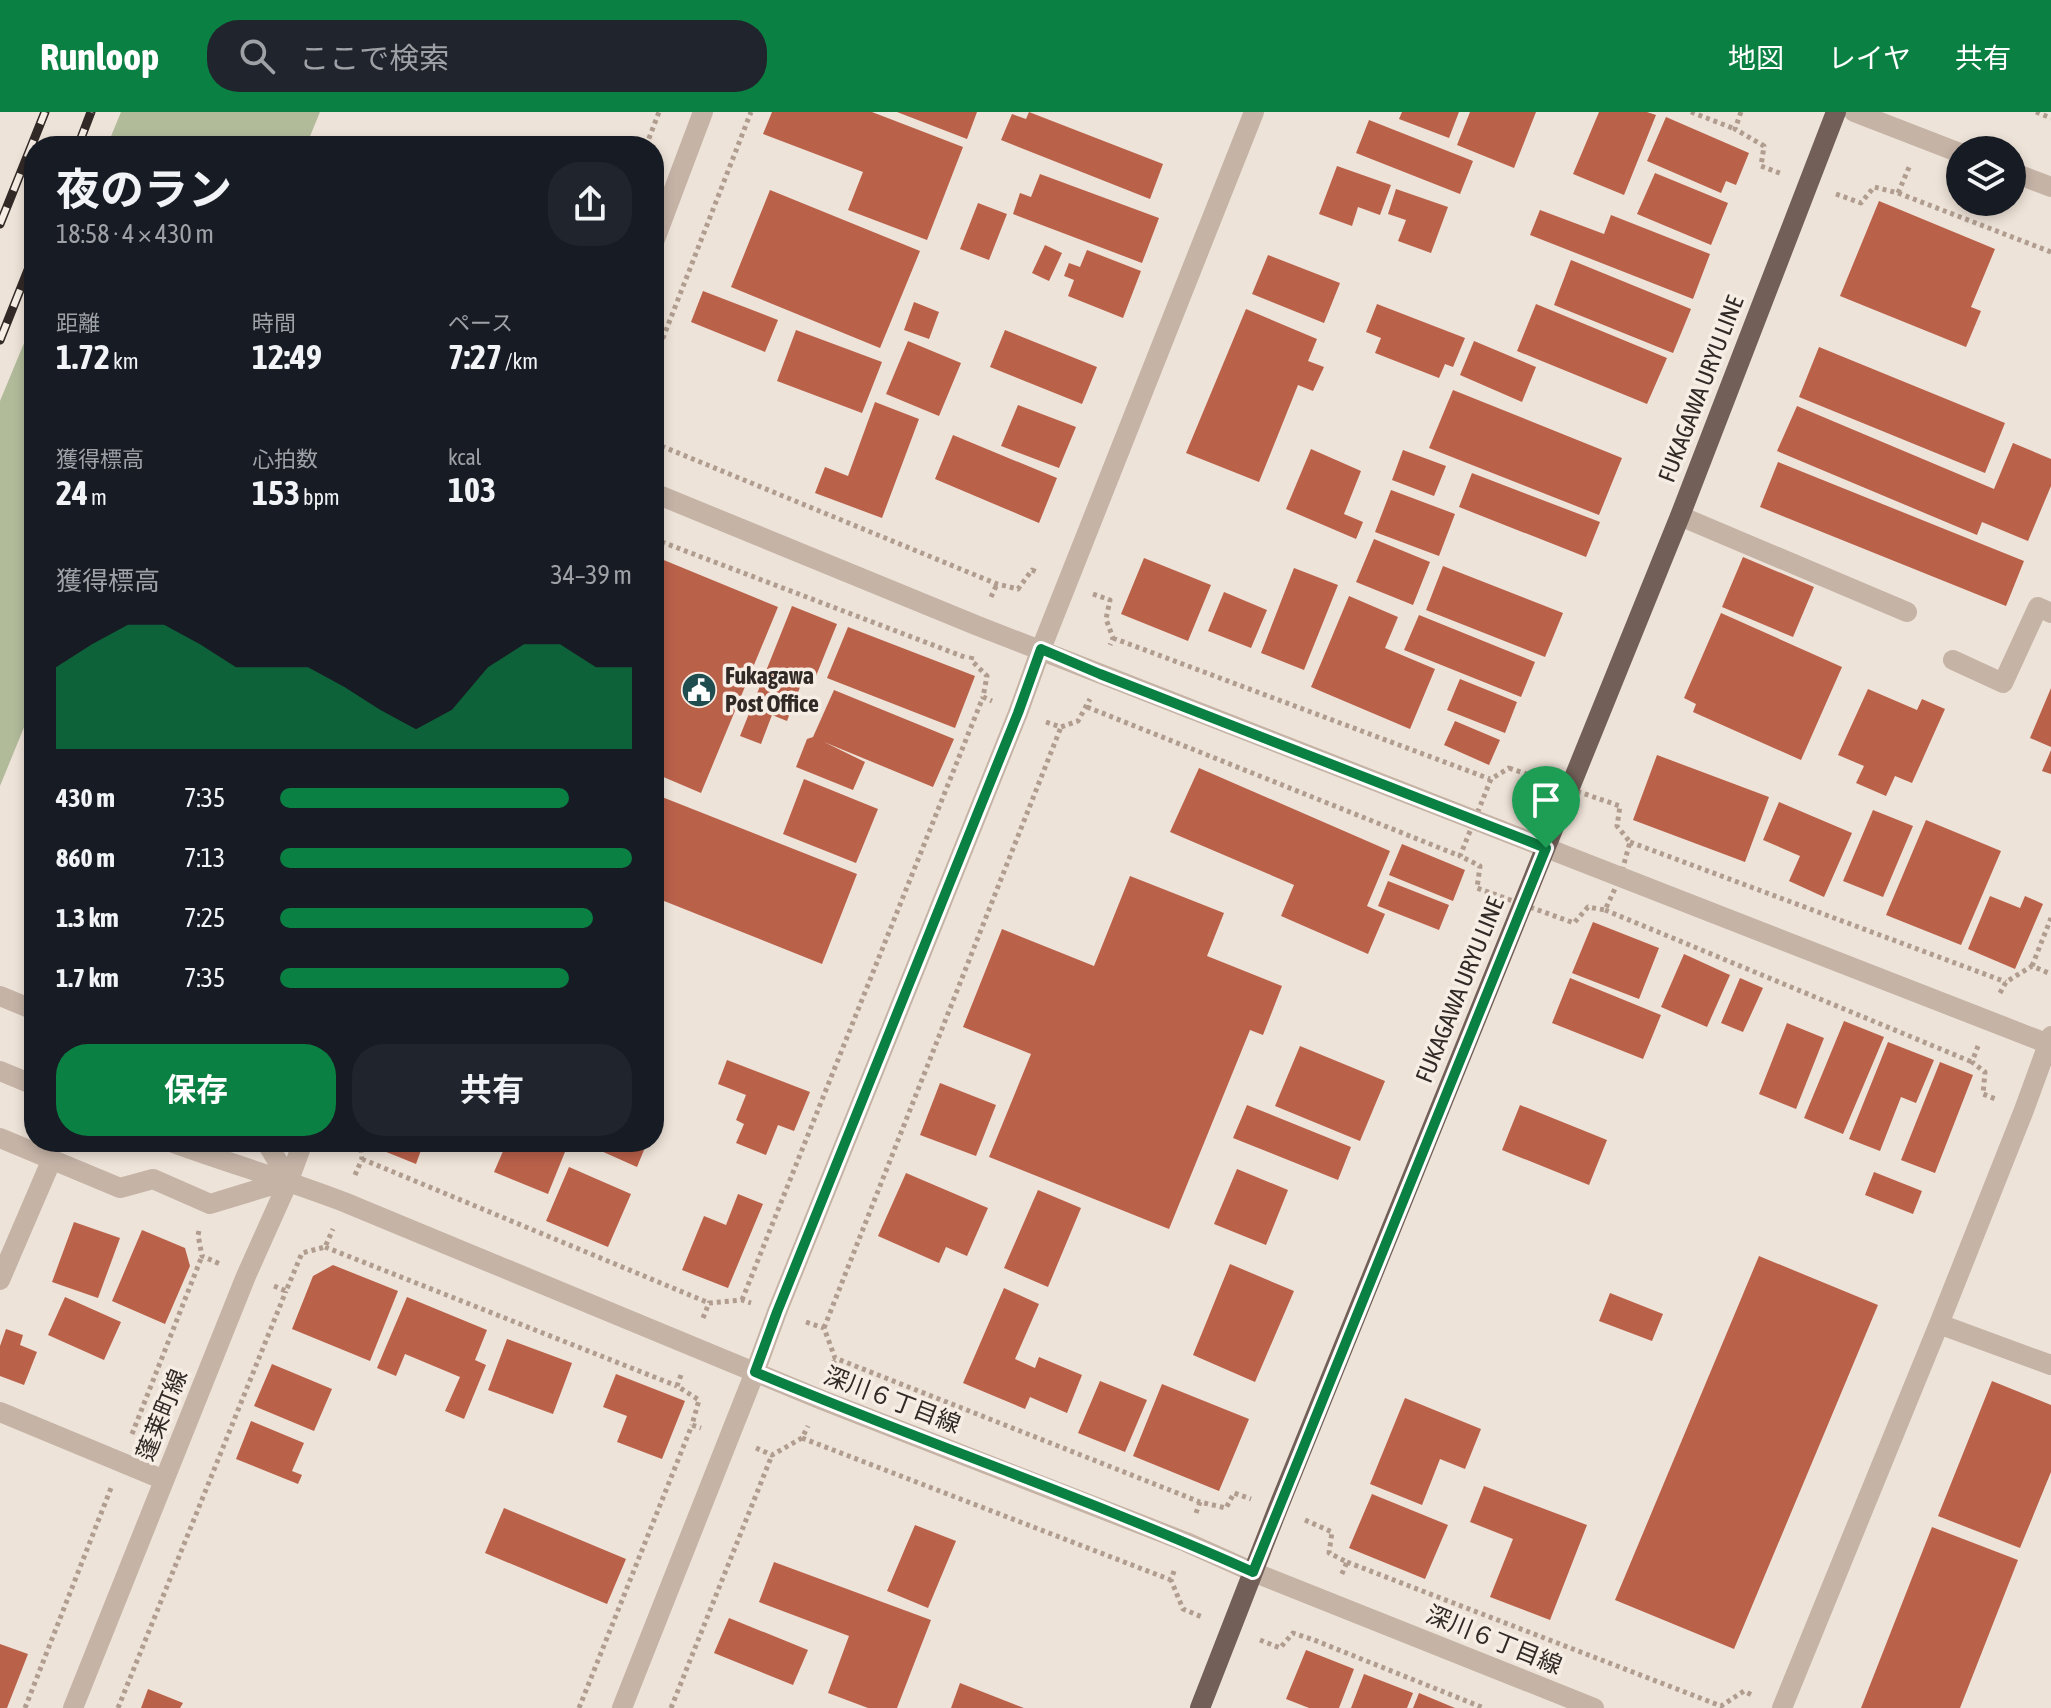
<!DOCTYPE html>
<html lang="ja">
<head>
<meta charset="utf-8">
<style>
  :root { --surface:#171b24; --page:#20242c; --text:#f1f3f6; --muted:#9ea1a6; --accent:#0b8043 }
  body { margin:0; font-family:"Asap Condensed","Noto Sans JP",sans-serif; background:var(--page); color:var(--text); height:100vh; display:flex; flex-direction:column; font-size:30px; white-space:nowrap }
  * { box-sizing:border-box; margin:0 }
  p { font-size:26px; color:var(--muted) }
  .icon { flex:none; width:44px; height:44px; fill:none; stroke:currentColor; stroke-width:2; stroke-linecap:round; stroke-linejoin:round }
  .map { position:relative; flex:1; overflow:hidden }
  .panel { position:absolute; left:24px; top:24px; width:640px; height:1016px; display:flex; flex-direction:column; background:var(--surface); border-radius:32px; box-shadow:0 4px 12px #0003 }
  .panel>* { flex:none }
  .fabs { position:absolute; left:1946px; top:24px; display:grid; gap:16px }
  .fabs a { display:grid; place-items:center; width:80px; height:80px; border-radius:50%; background:var(--surface); box-shadow:0 4px 12px #0003; font-size:40px }
  .pin { position:absolute; display:grid; place-items:center; width:68px; height:68px; color:#fff; margin:-82px -34px; border-radius:50% 50% 50% 0; rotate:-45deg; box-shadow:0 0 8px #0007 }
  .pin .icon { rotate:45deg }
  .round { display:grid; place-items:center; flex:none; width:84px; height:84px; border-radius:32px; background:var(--page) }
  .overview { display:flex; align-items:center; justify-content:space-between; height:136px; padding:0 32px }
  h1 { font-size:44px; font-weight:700; line-height:60px }
  .stats { display:grid; grid-template-columns:repeat(3,1fr); gap:12px; height:136px; padding:8px 32px }
  .stats div { display:grid; align-content:center }
  .stats b { font-size:34px; font-weight:700 }
  .stats small { font-size:22px; font-weight:400 }
  .stats p { font-size:22px }
  .chart { height:224px; padding:16px 32px }
  .chart p { display:flex; justify-content:space-between }
  .chart svg { width:100%; height:144px; margin-top:8px; fill:var(--accent); opacity:.7 }
  .primary-button { display:flex; gap:16px; margin-top:auto; padding:16px 32px }
  .primary-button a { flex:1; height:92px; border-radius:32px; background:var(--accent); color:#fff; font-size:32px; font-weight:700; line-height:92px; text-align:center }
  .primary-button a+a { background:var(--page); color:var(--text) }
  ul { padding:0 32px; list-style:none; font-size:26px }
  li { display:grid; grid-template-columns:128px 96px 1fr; align-items:center; height:60px }
  li i { height:20px; border-radius:10px; background:var(--accent) }
  header { display:flex; align-items:center; gap:48px; box-sizing:border-box; height:112px; padding:0 40px; background:var(--accent); color:#fff }
  header strong { font-size:38px }
  nav { display:flex; gap:44px; margin-inline-start:auto; font-size:28px }
  .search { width:560px; height:72px; background:var(--page); display:flex; align-items:center; gap:20px; box-sizing:border-box; padding:0 28px; border-radius:32px; color:var(--muted); font-size:30px }
  .map>svg:first-child { display:block }
  .green { fill:#b1bb9a }
  .building { fill:#ba614a }
  .lines { fill:none; stroke-linecap:round; stroke-linejoin:round }
  .path { stroke:#b09d90; stroke-width:5; stroke-dasharray:4 4; stroke-linecap:butt }
  .minor { stroke:#c5b3a6; stroke-width:20 }
  .major { stroke:#726058; stroke-width:20 }
  .rail-casing { stroke:#312926; stroke-width:9 }
  .rail { stroke:#f6ede4; stroke-width:6; stroke-dasharray:18; stroke-linecap:butt }
  .route-casing { stroke:#fff; stroke-width:16 }
  .route { stroke:#0b8043; stroke-width:10 }
  .labels { text-anchor:middle; stroke-width:7; stroke-linejoin:round; paint-order:stroke }
  .street-label { font-size:24px; fill:#312926; stroke:#f6ede4 }
  .poi-label { font-size:24px; font-weight:bold; fill:#312926; stroke:#f6ede4; text-anchor:start }
</style>
</head>
<body>
<header>
<strong>Runloop</strong>
<div class="search"><svg class="icon" aria-label="search" viewBox="0 0 24 24"><circle cx="10" cy="10" r="6"/><path d="M15 15l6 6"/></svg>ここで検索</div>
<nav><a>地図</a><a>レイヤ</a><a>共有</a></nav>
</header>
<div class="map">
<svg width="2051" height="1596" viewBox="0 0 2051 1596">
  <rect width="100%" height="100%" fill="#eee3d8"/>
  <path class="green" d="M121 0H320L306 34H107Z
    M34 207V591L0 674V289Z"/>
  <path class="building" d="M772 0H872L963 35 927 128 848 98 863 60 763 22Z
    M897 0H977L967 27Z
    M1029 0 1163 52 1150 87 1001 28 1012 2 1026 7Z
    M1402 0H1459L1449 26 1399 7Z
    M1470 0H1536L1514 56 1457 33Z
    M1599 0H1647L1656 3 1624 83 1573 62Z
    M1666 5 1749 41 1736 73 1726 69 1721 81 1647 49Z
    M1369 8 1473 49 1460 82 1356 41Z
    M1337 54 1391 73 1380 103 1358 95 1352 114 1319 102Z
    M1655 61 1728 91 1711 133 1637 102Z
    M1040 62 1159 106 1142 151 1013 102 1020 81 1031 85Z
    M1396 77 1448 95 1431 141 1398 129 1406 108 1388 102Z
    M770 78 920 139 880 236 731 175Z
    M1879 89 1995 137 1971 195 1981 199 1966 235 1840 184Z
    M978 91 1007 102 989 148 960 137Z
    M1540 98 1604 122 1611 103 1710 142 1693 187 1530 123Z
    M1045 133 1062 141 1049 169 1032 161Z
    M1087 138 1141 159 1123 206 1068 184 1074 168 1064 164 1069 151 1080 155Z
    M1268 143 1340 171 1324 211 1252 182Z
    M1571 148 1691 197 1673 241 1554 193Z
    M703 179 778 208 765 240 691 210Z
    M914 190 939 200 929 227 904 218Z
    M1377 192 1465 226 1453 255 1445 252 1439 266 1375 241 1381 226 1366 220Z
    M1536 192 1667 246 1647 292 1517 239Z
    M1246 197 1317 227 1308 249 1324 255 1313 279 1298 273 1259 370 1186 341Z
    M796 218 882 250 862 301 777 269Z
    M1005 218 1097 255 1082 292 990 255Z
    M908 229 961 251 939 304 886 282Z
    M1474 229 1536 255 1522 290 1460 263Z
    M1819 235 2005 311 1985 361 1799 285Z
    M1453 278 1622 346 1599 403 1429 336Z
    M875 290 919 307 882 406 815 381 825 355 848 364Z
    M1018 293 1076 315 1059 356 1001 334Z
    M1797 294 1994 377 2013 331 2051 347V374L2028 429 1982 410 1977 423 1777 339Z
    M953 323 1057 366 1039 411 935 367Z
    M1311 337 1361 359 1344 402 1363 410 1356 427 1286 397Z
    M1403 338 1446 354 1434 384 1392 368Z
    M1778 350 2024 449 2006 494 1760 395Z
    M1472 361 1600 410 1586 445 1459 395Z
    M1391 378 1455 402 1439 444 1375 420Z
    M1374 427 1430 450 1413 493 1356 470Z
    M654 444 778 495 701 681 654 661Z
    M1743 445 1814 475 1793 525 1722 495Z
    M1144 446 1211 473 1188 529 1121 502Z
    M1443 454 1563 501 1545 545 1426 498Z
    M1294 456 1338 473 1304 558 1261 541Z
    M1224 480 1267 498 1251 536 1208 519Z
    M1349 484 1398 505 1385 536 1435 557 1410 617 1311 575Z
    M792 494 837 512 812 574 802 570 787 609 772 603 761 632 740 624Z
    M1721 501 1842 555 1801 648 1693 600 1696 592 1684 586Z
    M1419 503 1535 550 1521 585 1404 538Z
    M848 515 975 564 955 616 827 566Z
    M1460 567 1517 590 1505 621 1447 598Z
    M2051 576V635L2030 626Z
    M1868 577 1917 598 1922 587 1945 597 1912 671 1895 664 1886 684 1856 671 1864 654 1838 643Z
    M834 578 954 627 933 675 824 630 865 650 853 678 796 655 807 627 813 625Z
    M1455 609 1500 628 1489 653 1444 633Z
    M2051 638V662L2042 659Z
    M1657 643 1769 685 1745 750 1633 708Z
    M1199 656 1390 739 1367 794 1385 802 1368 842 1281 804 1294 773 1170 720Z
    M804 667 878 697 856 751 783 722Z
    M662 685 857 762 822 852 654 785V704Z
    M1779 690 1852 721 1824 785 1789 769 1800 744 1763 728Z
    M1873 698 1913 714 1883 785 1843 769Z
    M1926 708 2001 739 1961 833 1886 803Z
    M1402 732 1465 758 1453 789 1389 763Z
    M1130 764 1224 801 1207 844 1282 874 1263 923 1250 918 1169 1117 989 1045 1031 942 963 915 1002 817 1094 854Z
    M1388 769 1449 793 1439 818 1378 794Z
    M1990 784 2020 796 2025 784 2043 792 2015 857 1968 837Z
    M1593 810 1659 836 1639 887 1572 861Z
    M1684 842 1730 863 1707 915 1661 895Z
    M1570 866 1661 903 1643 947 1552 911Z
    M1740 866 1763 876 1743 920 1721 911Z
    M1844 909 1884 925 1843 1022 1804 1006Z
    M1787 911 1824 926 1796 997 1759 982Z
    M1888 930 1934 948 1916 991 1901 985 1880 1039 1849 1027Z
    M1300 934 1385 969 1360 1029 1275 994Z
    M727 948 810 980 794 1019 778 1013 766 1043 736 1031 744 1012 736 1008 746 983 718 972Z
    M1940 950 1973 963 1935 1061 1901 1048Z
    M940 971 996 993 976 1044 920 1023Z
    M1247 993 1351 1035 1338 1068 1233 1026Z
    M1520 993 1607 1028 1589 1073 1502 1038Z
    M376 1030H424L416 1052 379 1037Z
    M470 1030H495L492 1039Z
    M507 1030H569L548 1082 494 1060Z
    M581 1030H640L646 1033 637 1055Z
    M569 1055 631 1082 608 1135 546 1109Z
    M1237 1057 1288 1078 1266 1133 1214 1112Z
    M1874 1060 1922 1079 1913 1102 1865 1083Z
    M906 1061 988 1096 967 1144 946 1135 939 1151 878 1124Z
    M1038 1078 1081 1096 1048 1175 1004 1156Z
    M738 1082 763 1092 728 1176 682 1158 704 1104 726 1113Z
    M74 1110 120 1126 98 1186 52 1170Z
    M142 1118 185 1136 190 1154 165 1212 112 1189Z
    M1759 1144 1878 1193 1734 1537 1615 1488Z
    M1230 1152 1294 1179 1255 1270 1193 1243Z
    M333 1153 398 1179 370 1249 292 1217 313 1164Z
    M1004 1176 1039 1192 1015 1247 1035 1256 1039 1245 1082 1263 1067 1301 1030 1285 1025 1297 963 1271Z
    M1610 1181 1663 1202 1652 1229 1599 1209Z
    M65 1185 121 1210 104 1248 48 1223Z
    M407 1185 487 1218 475 1248 486 1253 464 1307 445 1299 460 1265 405 1242 396 1264 377 1256Z
    M6 1217 23 1223 20 1233 37 1240 24 1273 0 1264V1234Z
    M507 1227 572 1251 553 1302 488 1278Z
    M272 1252 332 1277 314 1319 254 1294Z
    M616 1262 685 1289 662 1347 617 1330 627 1304 603 1295Z
    M1100 1269 1147 1288 1125 1340 1078 1321Z
    M1992 1269 2051 1293V1360L2020 1436 1938 1404Z
    M1162 1272 1249 1307 1219 1379 1133 1344Z
    M1405 1286 1481 1317 1465 1357 1440 1347 1422 1393 1370 1372Z
    M251 1309 304 1331 292 1359 302 1363 298 1372 236 1347Z
    M1484 1374 1587 1413 1550 1508 1490 1485 1513 1427 1470 1410Z
    M1372 1382 1448 1413 1425 1467 1349 1436Z
    M504 1396 626 1447 607 1492 485 1441Z
    M915 1413 956 1429 928 1496 887 1479Z
    M1932 1415 2018 1448 1960 1596H1861Z
    M774 1450 931 1508 897 1596H868L828 1581 849 1524 759 1490Z
    M729 1506 808 1538 793 1573 714 1541Z
    M0 1532 28 1542 7 1596H0Z
    M1306 1538 1354 1557 1339 1596H1309L1286 1587Z
    M1364 1562 1413 1581 1407 1596H1351Z
    M960 1571 1024 1596H951Z
    M148 1577 183 1591 180 1596H141Z
    M1419 1581 1455 1596H1413Z"/>
  <g class="lines">
    <path class="path" d="M1691 0 1735 17
      M1741 0 1735 17 1764 34 1761 54 1782 62
      M2036 0 2051 6
      M646 34 659 0
      M1898 81 2051 140
      M1836 82 1861 91 1874 75 1898 81 1910 53
      M654 249 751 0
      M654 331 997 472 1018 477 1032 458 1039 461
      M654 427 967 546
      M1093 482 1110 488 1106 507 1113 526 1110 533
      M991 485 997 472
      M1113 526 1490 667
      M972 544 971 548 987 564 983 585 992 589
      M1087 595 1460 744
      M1046 610 1061 615 1078 609 1090 587
      M1509 656 1620 694 1617 714 1630 730 1620 766 1605 798 1588 795 1574 811 1477 776 1480 754 1460 744 1491 667Z
      M1630 730 2006 870
      M1605 798 1972 950
      M2032 854 2051 806
      M2000 881 2006 870 2032 854 2051 862
      M1978 934 1972 950 1985 960 1983 982 1998 988
      M362 1047 709 1191
      M355 1063 362 1047 360 1030
      M199 1119 198 1123 202 1144 220 1152
      M325 1135 677 1274
      M274 1174 286 1179 302 1141 325 1135 333 1117
      M742 1188 983 585
      M703 1206 709 1191 742 1188 751 1191
      M806 1210 824 1216 835 1246 1200 1390
      M824 1216 1061 615
      M831 1260 835 1246
      M681 1263 677 1274 699 1288 692 1313 701 1316
      M132 1322 202 1144
      M802 1326 1171 1468
      M756 1336 772 1343 802 1326 808 1314
      M1196 1401 1200 1390 1226 1396 1234 1381 1251 1387
      M1305 1408 1332 1420 1329 1441 1347 1450 1341 1464
      M1347 1450 1721 1594 1744 1579 1754 1584
      M1174 1459 1171 1468 1183 1497 1202 1505
      M1260 1528 1280 1536 1293 1521 1314 1528 1484 1596
      M25 1596 111 1376
      M118 1596 286 1179
      M579 1596 692 1313
      M671 1596 772 1343"/>
    <path class="minor" d="M1854 0 1960 41
      M2012 60 2051 75
      M654 130 703 0
      M654 381 978 514 2051 933
      M1680 404 1907 500
      M1953 548 2003 571 2038 495 2051 501
      M0 884 34 898
      M0 959 34 973
      M0 1026 120 1076 153 1067 210 1092 289 1068
      M171 1030C228 1051 287 1068 344 1090L822 1288 1186 1430 1253 1460 1594 1596
      M266 1030 289 1068
      M0 1168 52 1047
      M1939 1212 2051 1253
      M0 1300 164 1368
      M73 1596 246 1164 289 1068 303 1030
      M622 1596 755 1260 777 1200 1018 601 1041 537 1254 0
      M1782 1596 1939 1212 2024 998 2051 924"/>
    <path class="major" d="M1200 1596 1278 1396 1680 404 1836 0"/>
    <defs>
      <path id="rail" d="M78 34 91 0
        M0 112 45 0
        M0 228 34 143"/>
    </defs>
    <use href="#rail" class="rail-casing"/>
    <use href="#rail" class="rail"/>
  </g>
  <g class="lines">
    <defs>
      <path id="route" d="M1041 537 1100 562 1546 736 1253 1460C1090 1387 920 1329 755 1260L777 1200 1018 601Z"/>
    </defs>
    <use href="#route" class="route-casing"/>
    <use href="#route" class="route"/>
  </g>
  <defs>
    <symbol id="civic-disc" viewBox="-11 -11 22 22"><circle r="9.5" fill="#204d4f" stroke="#f6ede4"/><path d="M-.6-6.5H3V-4.5H.6V-3L4-1V1h2V6H-6V1h2V-1L-.6-3ZM-1.2 2.5V6h2.4V2.5Z" fill="#fff"/></symbol>
  </defs>
  <g fill-rule="evenodd">
    <use href="#civic-disc" x="679" y="558" width="40" height="40"/>
  </g>
  <g class="labels">
    <g class="street-label">
      <text transform="translate(1701 277) rotate(-69)" y="8">FUKAGAWA URYU LINE</text>
      <text transform="translate(1460 878) rotate(-68)" y="8">FUKAGAWA URYU LINE</text>
      <text transform="translate(892 1288) rotate(21)" y="8">深川６丁目線</text>
      <text transform="translate(162 1303) rotate(-68)" y="8">蓬莱町線</text>
      <text transform="translate(1494 1528) rotate(22)" y="8">深川６丁目線</text>
    </g>
    <g class="poi-label">
      <text x="725" y="572">Fukagawa<tspan x="725" dy="28">Post Office</tspan></text>
    </g>
  </g>
</svg>
<div class="fabs">
<a><svg class="icon" aria-label="layers" viewBox="0 0 24 24"><path d="M12 4l9 5-9 5-9-5zM3 14l9 5 9-5"/></svg></a>
</div>
<div class="pin" style="left:1546px;top:736px;background:#1e9e55"><svg class="icon" aria-label="arrive" viewBox="0 0 24 24"><path d="M6 21V4h12l-3 4 3 4H6"/></svg></div>
<section class="panel">
<div class="overview"><div><h1>夜のラン</h1><p>18:58 · 4 × 430 m</p></div><a class="round"><svg class="icon" aria-label="share" viewBox="0 0 24 24"><path d="M12 15V3M7 8l5-5 5 5M5 13v7h14v-7"/></svg></a></div>
<div class="stats">
<div><p>距離</p><b>1.72<small> km</small></b></div>
<div><p>時間</p><b>12:49</b></div>
<div><p>ペース</p><b>7:27<small> /km</small></b></div>
</div>
<div class="stats">
<div><p>獲得標高</p><b>24<small> m</small></b></div>
<div><p>心拍数</p><b>153<small> bpm</small></b></div>
<div><p>kcal</p><b>103</b></div>
</div>
<div class="chart"><p><span>獲得標高</span>34–39 m</p>
<svg viewBox="0 0 160 44" preserveAspectRatio="none"><path d="M0 44V19L10 12L20 6L30 6L40 12L50 19L60 19L70 19L80 25L90 32L100 38L110 32L120 19L130 12L140 12L150 19L160 19V44z"/></svg>
</div>
<ul>
<li><b>430 m</b>7:35<i style="width:82%"></i></li>
<li><b>860 m</b>7:13<i style="width:100%"></i></li>
<li><b>1.3 km</b>7:25<i style="width:89%"></i></li>
<li><b>1.7 km</b>7:35<i style="width:82%"></i></li>
</ul>
<div class="primary-button"><a>保存</a><a>共有</a></div>
</section>
</div>
</body>
</html>
